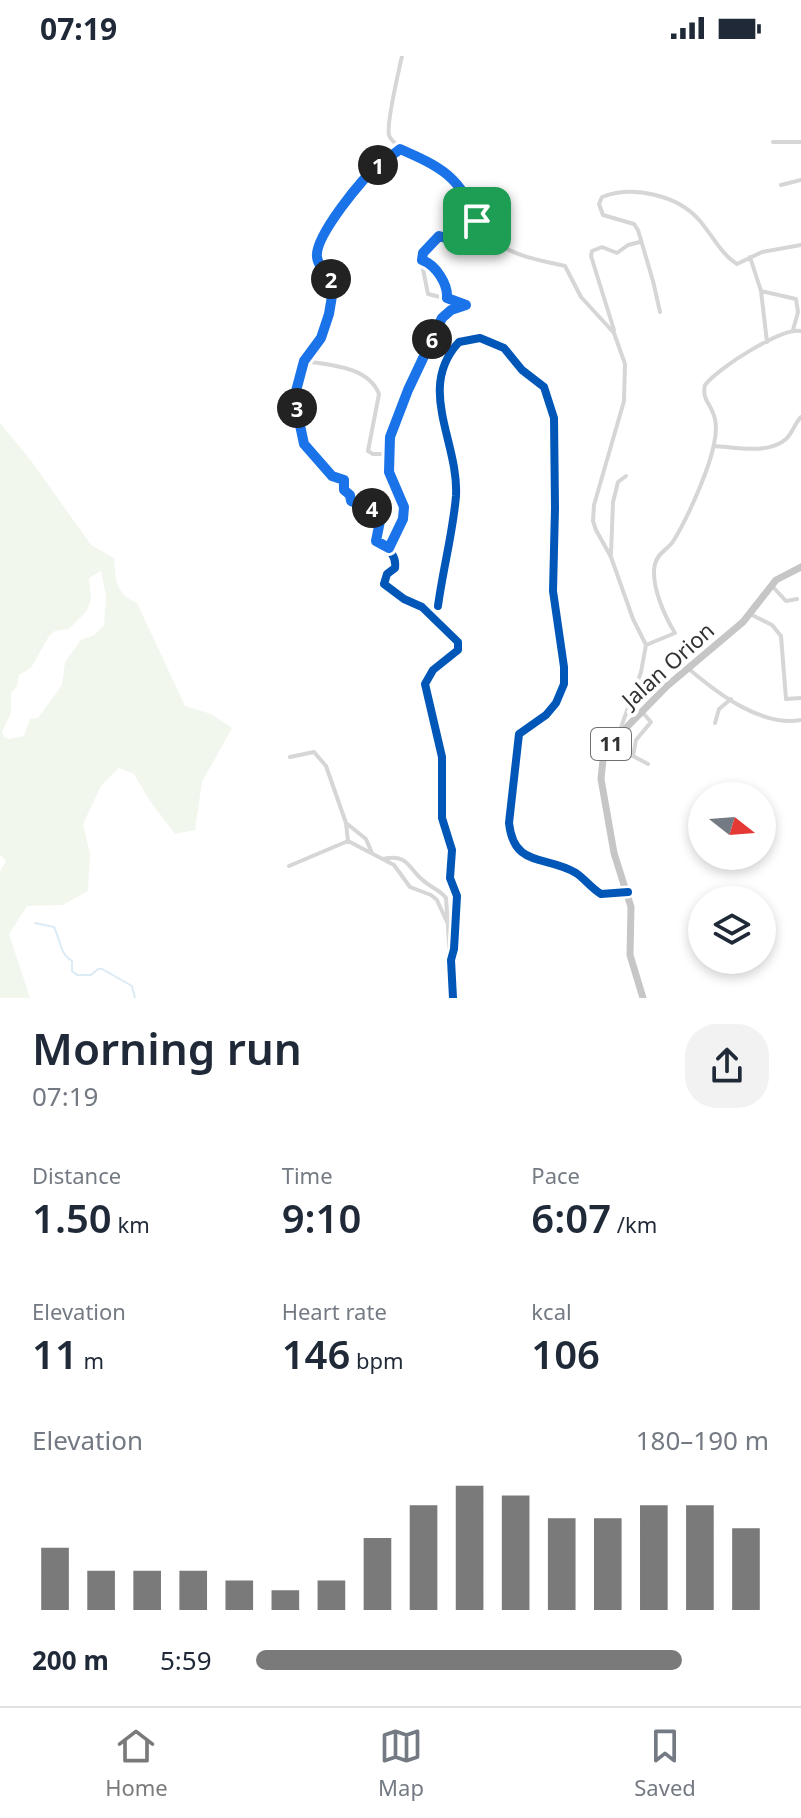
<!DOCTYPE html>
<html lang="en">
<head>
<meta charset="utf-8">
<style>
  :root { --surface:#fff; --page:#f2f2f3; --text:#1f2937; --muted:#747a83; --line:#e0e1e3; --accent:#7a7a7a }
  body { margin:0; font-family:"Noto Sans",sans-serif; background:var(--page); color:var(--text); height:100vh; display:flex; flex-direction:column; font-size:30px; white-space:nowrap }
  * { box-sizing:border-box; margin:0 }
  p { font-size:26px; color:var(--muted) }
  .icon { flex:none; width:44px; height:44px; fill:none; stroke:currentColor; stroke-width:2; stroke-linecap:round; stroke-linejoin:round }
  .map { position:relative; height:942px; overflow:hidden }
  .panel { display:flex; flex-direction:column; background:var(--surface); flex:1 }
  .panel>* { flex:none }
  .needle { width:52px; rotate:107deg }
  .fabs { position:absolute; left:688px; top:726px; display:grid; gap:16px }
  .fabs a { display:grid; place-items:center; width:88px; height:88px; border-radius:50%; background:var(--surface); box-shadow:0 4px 12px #0003; font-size:40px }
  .pin { position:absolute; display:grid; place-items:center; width:68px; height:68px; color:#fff; margin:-34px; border-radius:16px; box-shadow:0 4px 12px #0006 }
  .km { position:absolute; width:40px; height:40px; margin:-20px; border-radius:50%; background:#222; color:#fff; font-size:22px; line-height:40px; text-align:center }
  .round { display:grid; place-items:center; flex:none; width:84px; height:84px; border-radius:32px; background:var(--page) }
  .headline { display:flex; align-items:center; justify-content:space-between; height:136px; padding:0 32px }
  h1 { font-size:44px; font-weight:600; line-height:60px }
  .stats { display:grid; grid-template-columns:repeat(3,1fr); gap:12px; height:136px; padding:8px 32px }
  .stats div { display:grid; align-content:center }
  .stats b { font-size:40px; font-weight:600 }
  .stats small { font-size:22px; font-weight:400 }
  .stats p { font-size:22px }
  .chart { height:224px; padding:16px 32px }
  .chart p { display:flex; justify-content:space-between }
  .chart svg { width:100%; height:144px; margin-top:8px; stroke:var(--accent); stroke-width:6 }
  ul { padding:0 32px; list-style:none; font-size:26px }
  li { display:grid; grid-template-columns:128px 96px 1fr; align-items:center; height:60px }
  li i { height:20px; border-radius:10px; background:var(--accent) }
  .status { display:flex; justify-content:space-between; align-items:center; height:56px; padding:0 40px; background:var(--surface); direction:ltr }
  .status svg { height:22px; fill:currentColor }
  .dock { display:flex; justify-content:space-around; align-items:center; height:112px; border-top:2px solid var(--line); background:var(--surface); font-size:22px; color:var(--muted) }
  .dock a { display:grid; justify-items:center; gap:4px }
  .dock .selected { color:var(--accent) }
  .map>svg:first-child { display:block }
  .green { fill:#f2f7ee; fill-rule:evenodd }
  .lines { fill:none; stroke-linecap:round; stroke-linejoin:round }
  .stream { stroke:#dbebf5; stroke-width:2 }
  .minor { stroke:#d6d6d6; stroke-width:4 }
  .trunk { stroke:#c6c6c6; stroke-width:7 }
  .cycleway-casing { stroke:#fff; stroke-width:13 }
  .cycleway { stroke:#0057b8; stroke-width:8 }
  .route-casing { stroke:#fff; stroke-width:16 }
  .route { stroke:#1a73e8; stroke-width:10 }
  .labels { text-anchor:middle; stroke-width:8; stroke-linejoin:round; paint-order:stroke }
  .shield { fill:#fff; stroke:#707070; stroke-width:2 }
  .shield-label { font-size:20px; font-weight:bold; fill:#323232 }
  .street-label { font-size:22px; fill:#323232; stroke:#fff }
</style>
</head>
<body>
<div class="status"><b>07:19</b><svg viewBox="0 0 49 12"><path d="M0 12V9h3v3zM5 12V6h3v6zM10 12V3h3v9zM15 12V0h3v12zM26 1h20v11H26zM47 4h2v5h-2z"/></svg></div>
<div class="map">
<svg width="801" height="942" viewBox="0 0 801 942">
  <rect width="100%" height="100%" fill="#fff"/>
  <path class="green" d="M0 367 32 406 91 489 114 502C116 525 115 537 137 547L185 650 211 658 232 672 202 726 195 774 175 778 150 745 134 718 119 712 101 730 83 768 90 798 88 835 63 849 27 850 9 878 30 942H0V815L6 805 0 799ZM101 515 106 540 104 570 94 579 81 584 65 606 62 629 38 662 30 663 24 680 9 683 4 681 2 676 11 657V637L17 630 19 619 31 612 49 580 55 575 69 573 86 556 91 544 89 522Z"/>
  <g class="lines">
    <path class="stream" d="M35 867 54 871C61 885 59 897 72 905V915L77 919H91L98 913H102L132 930 135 942"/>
    <path class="minor" d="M402 0C399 14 386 68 389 79 394 95 444 111 459 128 476 147 475 172 500 189 518 201 543 205 565 210L581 241 614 277 625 308 624 345 594 449 593 465 596 474 611 501 633 563 646 589 641 616 620 674
      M773 86H801
      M400 93C394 99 386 102 380 107 364 120 314 182 317 201 318 211 329 220 334 228L329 258 321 282 304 305 296 335 297 355 304 388 332 420 344 424V434L350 439 351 445 379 456 380 465 376 485C385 493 397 496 395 512L387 518 384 528 404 543 422 551 458 586V594L433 614 425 628 442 701V762L452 794 450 822 457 840 454 893 451 904 453 942
      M781 129 801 124
      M750 201 761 235 767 286
      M423 204C437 208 448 228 447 242
      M761 235 796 243 798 256 793 274
      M660 256 653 225 638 174 634 168 603 159 599 148 602 141C633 129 678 139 700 165 712 179 722 199 737 208L762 196 801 189
      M614 274 591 200 592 195 602 191 617 197 628 189 640 186
      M304 305C329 309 368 310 379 338L368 395 373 398H389
      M714 390C735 391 768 399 786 383 792 378 795 367 801 361
      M389 492 403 463 404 451 389 416 390 381 408 334 442 262 451 254 466 250 465 247 428 238 422 208 423 197 439 180 459 186 461 177 476 166
      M611 498 613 446 618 426 626 420
      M772 530 786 545 797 543
      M438 550C443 513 453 476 456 440 459 386 416 332 459 286L480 282 504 292 522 314 544 331 554 362 555 452 553 535 564 611V628L556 647 546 659 519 678 509 767C514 812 545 799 576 817 585 823 591 832 601 838L625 836
      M750 558 772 569 781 580 786 643 801 642
      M646 589 675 577C665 561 650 528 655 508 658 496 668 494 674 484 688 461 709 414 714 388 716 379 717 366 713 357 709 346 702 343 705 329 718 312 782 271 801 275
      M689 613C717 637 761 671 801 664
      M642 656 651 666 636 684 633 700 648 708
      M715 667 719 653 731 643
      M290 701 314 696 326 710 346 767 348 785
      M346 767 366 783 372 797
      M383 803C410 797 408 814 425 826 432 832 440 834 446 842L450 902
      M289 810 348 785 394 809 410 831 431 839 437 844 447 866"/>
    <path class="trunk" d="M643 942 630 899 631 851 614 797 601 723 603 704 619 679 667 630 743 566 776 524 801 511"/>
    <defs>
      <path id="cycleway" d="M400 93C394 99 386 102 380 107 364 120 314 182 317 201 318 211 329 220 334 228L329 258 321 282 304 305 296 335 297 355 304 388 332 420 344 424V434L350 439 351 445 379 456 380 465 376 485C385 493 397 496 395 512L387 518 384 528 404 543 422 551 458 586V594L433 614 425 628 442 701V762L452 794 450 822 457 840 454 893 451 904 453 942
        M438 550C443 513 453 476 456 440 459 386 416 332 459 286L480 282 504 292 522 314 544 331 554 362 555 452 553 535 564 611V628L556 647 546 659 519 678 509 767C514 812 545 799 576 817 585 823 591 832 601 838L628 836"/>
    </defs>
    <use href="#cycleway" class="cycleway-casing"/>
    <use href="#cycleway" class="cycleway"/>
  </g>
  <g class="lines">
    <defs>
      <path id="route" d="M400 93C441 111 461 121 477 165L461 177 459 186 439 180 423 197 422 204C436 209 448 228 447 242L466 249 451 254 442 262 408 334 390 381 389 416 404 451 403 463 389 492 376 485 380 465 379 456 351 445 350 439 344 434V424L332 420 304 388 297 355 296 335 304 305 321 282 329 258 334 228C329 220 318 211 317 201 314 181 364 120 380 107 386 101 394 99 400 93Z"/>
    </defs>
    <use href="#route" class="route-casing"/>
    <use href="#route" class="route"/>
  </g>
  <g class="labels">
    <rect class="shield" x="591" y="672" width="40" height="32" rx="6"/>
    <g class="shield-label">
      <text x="611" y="695">11</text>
    </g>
    <g class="street-label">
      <text transform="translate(668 609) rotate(-42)" y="8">Jalan Orion</text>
    </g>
  </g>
</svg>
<div class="fabs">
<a><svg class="needle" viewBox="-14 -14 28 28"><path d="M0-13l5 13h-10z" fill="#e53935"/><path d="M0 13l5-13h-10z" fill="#747a83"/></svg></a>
<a><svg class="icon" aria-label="layers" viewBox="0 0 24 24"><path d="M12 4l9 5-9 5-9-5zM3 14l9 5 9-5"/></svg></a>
</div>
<div class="pin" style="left:477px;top:165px;background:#1e9e55"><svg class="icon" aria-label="arrive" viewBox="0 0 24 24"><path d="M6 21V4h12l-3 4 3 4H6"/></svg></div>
<b class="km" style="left:378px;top:109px">1</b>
<b class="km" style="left:331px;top:223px">2</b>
<b class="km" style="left:297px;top:352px">3</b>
<b class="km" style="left:372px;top:452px">4</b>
<b class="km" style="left:432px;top:283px">6</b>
</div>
<section class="panel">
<div class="headline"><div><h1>Morning run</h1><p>07:19</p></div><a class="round"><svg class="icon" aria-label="share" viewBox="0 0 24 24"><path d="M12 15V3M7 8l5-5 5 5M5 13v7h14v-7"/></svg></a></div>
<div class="stats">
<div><p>Distance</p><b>1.50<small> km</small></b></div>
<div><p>Time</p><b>9:10</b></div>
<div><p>Pace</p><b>6:07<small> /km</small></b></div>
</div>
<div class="stats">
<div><p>Elevation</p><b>11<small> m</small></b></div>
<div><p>Heart rate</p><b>146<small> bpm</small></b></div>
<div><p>kcal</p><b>106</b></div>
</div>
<div class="chart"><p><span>Elevation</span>180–190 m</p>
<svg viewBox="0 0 160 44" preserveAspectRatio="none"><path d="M5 44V25M15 44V32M25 44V32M35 44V32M45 44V35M55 44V38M65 44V35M75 44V22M85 44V12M95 44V6M105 44V9M115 44V16M125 44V16M135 44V12M145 44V12M155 44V19"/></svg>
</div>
<ul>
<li><b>200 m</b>5:59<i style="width:83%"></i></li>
</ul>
</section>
<nav class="dock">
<a class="selected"><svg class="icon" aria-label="home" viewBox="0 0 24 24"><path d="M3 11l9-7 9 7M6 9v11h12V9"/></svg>Home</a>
<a><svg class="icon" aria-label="map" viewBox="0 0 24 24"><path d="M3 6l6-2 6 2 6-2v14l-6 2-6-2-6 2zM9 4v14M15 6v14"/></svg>Map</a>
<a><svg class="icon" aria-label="saved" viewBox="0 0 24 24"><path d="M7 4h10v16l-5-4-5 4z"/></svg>Saved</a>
</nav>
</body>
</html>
